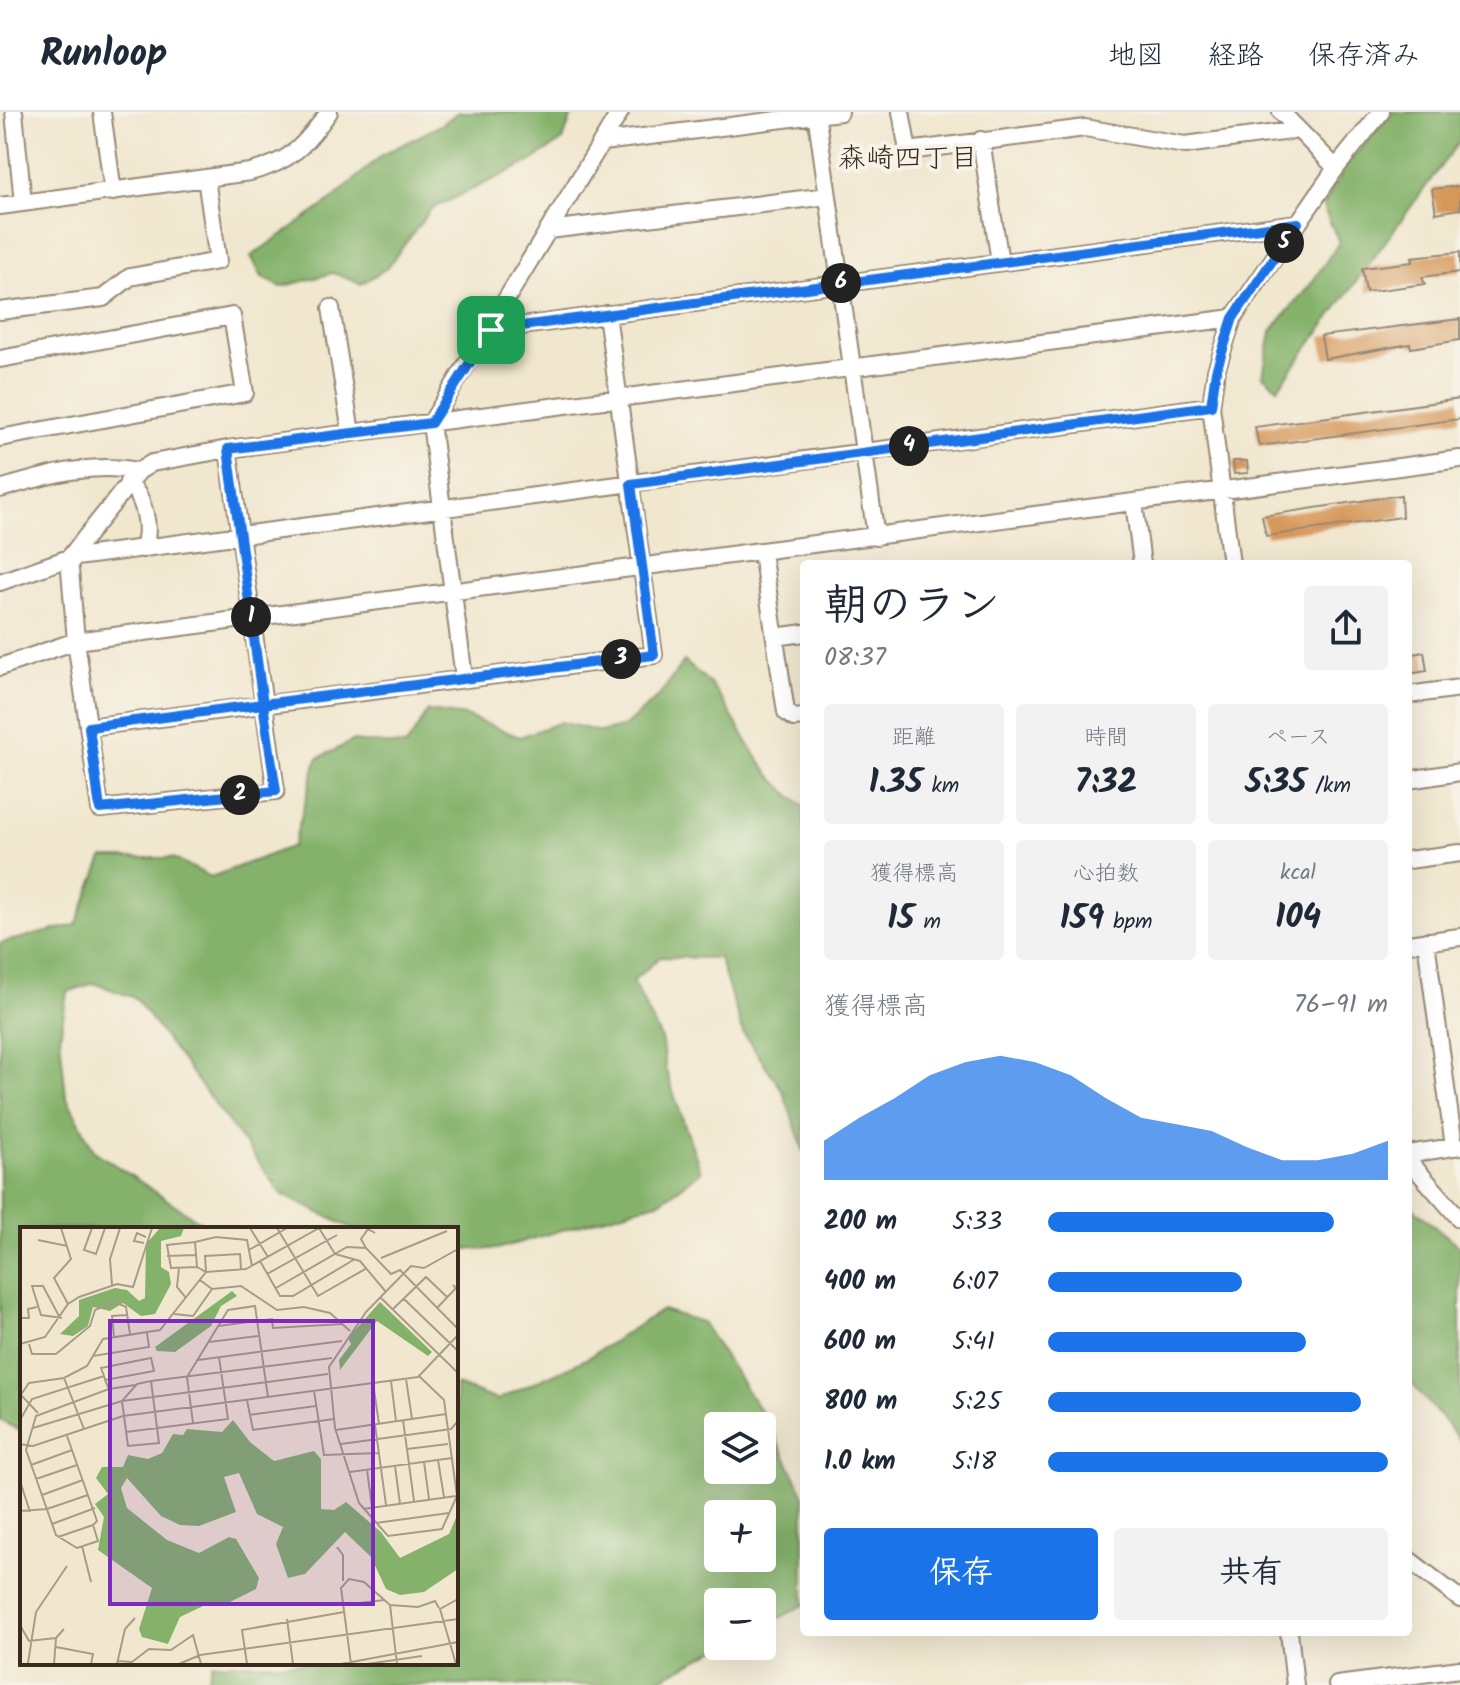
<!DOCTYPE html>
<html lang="ja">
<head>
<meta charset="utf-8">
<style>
  :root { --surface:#fff; --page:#f2f2f3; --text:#1f2937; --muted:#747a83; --line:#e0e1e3; --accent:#1a73e8 }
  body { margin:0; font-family:Kalam,"Klee One",sans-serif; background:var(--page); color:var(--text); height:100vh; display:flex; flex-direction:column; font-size:30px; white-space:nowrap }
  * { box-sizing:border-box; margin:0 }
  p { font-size:26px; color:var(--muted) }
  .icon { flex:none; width:44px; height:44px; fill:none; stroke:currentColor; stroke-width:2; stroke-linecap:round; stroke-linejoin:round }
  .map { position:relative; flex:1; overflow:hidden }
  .side { position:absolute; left:800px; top:448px; width:612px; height:1076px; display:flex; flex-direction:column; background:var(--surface); border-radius:8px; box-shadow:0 8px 32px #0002 }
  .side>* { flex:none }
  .controls { position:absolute; left:704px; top:1300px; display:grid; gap:16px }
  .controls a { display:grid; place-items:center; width:72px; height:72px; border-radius:8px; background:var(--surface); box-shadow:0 8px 32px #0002; font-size:40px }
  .pin { position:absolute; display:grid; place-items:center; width:68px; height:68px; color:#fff; margin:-34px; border-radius:16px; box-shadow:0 4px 12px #0006 }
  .km { position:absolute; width:40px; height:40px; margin:-20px; border-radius:50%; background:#222; color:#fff; font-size:22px; line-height:40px; text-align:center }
  .round { display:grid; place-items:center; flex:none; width:84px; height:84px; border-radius:8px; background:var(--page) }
  .overview { display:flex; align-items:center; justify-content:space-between; height:136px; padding:0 24px }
  h1 { font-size:44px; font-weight:700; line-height:60px }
  .stats { display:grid; grid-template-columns:repeat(3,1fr); gap:12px; height:136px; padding:8px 24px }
  .stats div { display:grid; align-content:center; border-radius:8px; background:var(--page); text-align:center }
  .stats b { font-size:34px; font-weight:700 }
  .stats small { font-size:22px; font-weight:400 }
  .stats p { font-size:22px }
  .chart { height:224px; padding:16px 24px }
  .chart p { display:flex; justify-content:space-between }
  .chart svg { width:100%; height:144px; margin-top:8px; fill:var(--accent); opacity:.7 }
  .cta { display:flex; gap:16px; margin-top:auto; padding:16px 24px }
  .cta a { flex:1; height:92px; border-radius:8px; background:var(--accent); color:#fff; font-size:32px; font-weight:700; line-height:92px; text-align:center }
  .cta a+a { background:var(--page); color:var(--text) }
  ul { padding:0 24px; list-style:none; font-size:26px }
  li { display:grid; grid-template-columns:128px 96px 1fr; align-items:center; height:60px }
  li i { height:20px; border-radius:10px; background:var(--accent) }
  header { display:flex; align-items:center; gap:48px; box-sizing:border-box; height:112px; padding:0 40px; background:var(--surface); border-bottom:2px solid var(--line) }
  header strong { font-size:38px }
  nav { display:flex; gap:44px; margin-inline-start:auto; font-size:28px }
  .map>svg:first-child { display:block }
  .forest { fill:#84b26b; stroke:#606e44; stroke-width:2; fill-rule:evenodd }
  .building { fill:#d69758 }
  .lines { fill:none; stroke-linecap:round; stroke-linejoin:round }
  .minor-casing { stroke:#968876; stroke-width:20 }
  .minor { stroke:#fff; stroke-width:16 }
  .route-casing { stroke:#fff; stroke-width:16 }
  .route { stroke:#1a73e8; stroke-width:10 }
  .labels { text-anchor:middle; stroke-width:8; stroke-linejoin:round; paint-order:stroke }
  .neighbourhood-label { font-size:28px; fill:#3b2a1e; stroke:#f7f3e8 }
  .inset-road { fill:none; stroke:#a89b88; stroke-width:2 }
  .view { fill:#7b2cbf; fill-opacity:0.15; stroke:#7b2cbf; stroke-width:4 }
  .inset-edge { fill:none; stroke:#3b2a1e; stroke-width:4 }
</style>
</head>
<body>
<header>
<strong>Runloop</strong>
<nav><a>地図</a><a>経路</a><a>保存済み</a></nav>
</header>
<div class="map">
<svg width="1460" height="1573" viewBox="0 0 1460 1573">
  <rect width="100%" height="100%" fill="#f7f3e8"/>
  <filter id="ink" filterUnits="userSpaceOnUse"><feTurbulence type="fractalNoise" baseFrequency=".0125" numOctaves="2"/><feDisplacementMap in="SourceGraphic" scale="16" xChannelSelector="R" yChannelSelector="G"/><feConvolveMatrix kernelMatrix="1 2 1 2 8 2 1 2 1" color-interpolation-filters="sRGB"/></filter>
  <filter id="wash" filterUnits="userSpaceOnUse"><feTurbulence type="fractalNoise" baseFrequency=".006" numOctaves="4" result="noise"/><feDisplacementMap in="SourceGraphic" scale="32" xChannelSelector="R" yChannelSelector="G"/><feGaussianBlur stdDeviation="1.8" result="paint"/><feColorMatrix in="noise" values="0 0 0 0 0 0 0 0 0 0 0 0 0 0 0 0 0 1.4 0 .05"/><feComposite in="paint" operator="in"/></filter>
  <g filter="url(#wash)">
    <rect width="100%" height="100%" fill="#f1e7cf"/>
    <path class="forest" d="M458 0H573L563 28 530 50 431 97 387 156 361 172 333 161 281 175 262 165 251 144 328 91 382 43 441 13Z
      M1393 0H1460V28L1278 276 1263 264 1271 219 1311 172 1339 130 1323 95 1347 52Z
      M684 549C694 558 709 568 716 579 747 625 757 660 804 694V1040L783 979 743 921 719 846 660 845 633 869 661 926 666 959 701 1060 661 1089 497 1137H456V1117H353L283 1083 135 886 94 871 67 880 60 926 66 984 94 1039 211 1117H22V1320L0 1308V831L76 813 103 746H173L211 765 293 734 317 647 352 629 406 634 428 599 466 604 520 625 561 610 600 620 625 614 659 584Z
      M1408 1092 1460 1135V1328L1408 1267Z
      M662 1198 702 1210 770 1314 804 1383V1493L762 1515V1490H718V1534H724L647 1573H205L212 1551H456V1273L497 1288 584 1248ZM718 1314H762V1358H718ZM762 1402V1446H718V1402Z"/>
    <g id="blocks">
      <path class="building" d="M1460 74V97L1436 101 1432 77Z
        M1460 140V160L1422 165 1425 172 1366 180 1362 156 1413 150 1412 145Z
        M1460 207V228L1411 236 1410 232 1325 247 1321 224Z
        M1460 287V307L1259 334 1255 315Z
        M1233 349H1247L1248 361 1234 362Z
        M1401 383 1402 405 1266 424 1262 404Z
        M1424 540 1427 559 1408 562V543Z"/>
    </g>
  </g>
  <g filter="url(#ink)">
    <use href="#blocks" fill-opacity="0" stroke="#968876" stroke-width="2"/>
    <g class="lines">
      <defs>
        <path id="minor" d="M14 0 23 91
          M102 0 113 80
          M816 0 876 425
          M901 0 908 39 1085 16 1185 33 1298 18
          M1281 0 1336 56
          M981 28 1000 150
          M603 30 840 0
          M0 94 250 60C291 50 305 33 329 0
          M549 118 828 84
          M331 196 351 321
          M0 199 103 186 130 165 218 149 206 66
          M491 218 1298 111
          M0 247 232 204 245 281 0 326
          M228 337 276 679 100 697 76 529 69 446 139 359 152 351 228 337 1233 206
          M128 370C144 385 152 416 143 437
          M0 377C48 363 89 350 139 359
          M1134 390 1142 452
          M762 440 786 600 794 606 804 605
          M1231 452 1211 294 1216 259 1233 206 1336 56 1381 0
          M0 470 69 446 1211 294
          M775 525 804 521
          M0 555 76 529 1460 347
          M464 566 431 311 620 0
          M1408 583 1460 576
          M89 615 654 543 607 202
          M1408 668 1460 660
          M1408 748 1460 741
          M1426 829 1454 1035
          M1408 832 1460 825
          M1408 1042 1460 1034
          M1408 1048 1460 1107
          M1408 1447 1460 1487
          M1289 1520 1295 1573
          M1337 1573 1460 1557"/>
      </defs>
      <use href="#minor" class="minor-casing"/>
      <use href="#minor" class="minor"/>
    </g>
  </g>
  <g class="lines" filter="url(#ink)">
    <defs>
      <path id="route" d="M491 218 431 311 228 337 263 592 89 615 100 697 276 679 263 592 654 543 631 372 1211 294 1216 259 1233 206 1298 111 491 218"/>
    </defs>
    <use href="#route" class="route-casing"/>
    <use href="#route" class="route"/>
  </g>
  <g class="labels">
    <g class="neighbourhood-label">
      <text x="908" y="55">森崎四丁目</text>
    </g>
  </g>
  <g transform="translate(20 1115)">
    <rect width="438" height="438" fill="#f1e7cf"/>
    <path d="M140 1H164L161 9 141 14V40L149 45 151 57 135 87 121 89 103 76 90 84 73 80 68 99 53 109 40 107 59 89V73L95 61 107 63 119 74 125 71 126 17ZM212 64 217 69 201 79 191 99 155 125 137 124 135 120ZM360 75 412 125 408 129 357 94 320 143 319 133 331 117 328 111ZM213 193 230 215 254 234 294 224 301 232V282L314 283 326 275 361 305 380 331 429 307 438 286V342L404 365 380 368 366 362 351 330 325 305 285 347 268 351 256 317 263 300 237 287 219 246 204 250 216 285 179 299 160 298 141 289 107 251 101 261 107 281 147 313 179 326 209 310 216 312 239 351 236 362 206 377 183 379 160 390 148 417 122 410 119 402 132 361 78 323 84 290 75 277 88 267 76 251 82 240H103L108 228 128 232 142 226 153 207 163 208 167 202 202 205Z" fill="#84b26b"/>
    <path class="inset-road" d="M41 1 51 32 34 51 48 77M72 1 64 23 76 27 85 1M230 1 248 30M257 1 298 69 347 41M299 1 315 27 340 34 366 65M18 13 47 19M175 15 196 10 227 13 232 39M124 16 114 14 117 6 126 10M346 21 341 12 348 2 355 6M229 23 267 1M147 29 176 28M361 31 427 4M240 34 260 69H273L335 32M177 40 151 41 147 18 175 15 177 40 186 45 226 42 299 1M159 41 157 60 166 71M247 47 317 8M180 53 192 62 221 59 257 83 284 80 310 86 330 104M92 58 90 32 100 1M256 61 327 20 346 21 371 47 380 43 438 102M360 70 438 146M384 72 438 124M417 81 436 61 433 58M373 82 406 50 427 70M154 87 173 89 192 62M39 89 23 59H12L21 88 42 91M0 91H9L8 82 17 80M198 99 252 92 253 101 323 97M94 110 92 89 107 88M189 115 238 109M0 117 25 110 48 77 59 70 97 57 113 60 132 1M9 117 12 127H36L70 99 75 83 95 75 106 80 110 107M73 129 129 120 127 106M178 133 322 114M399 149 424 173 437 269 422 302 368 309 339 276 315 201 309 140 346 85 391 39 404 41 438 22M44 151 64 202M386 152 392 192M85 153 134 144 131 131 81 141 84 149 85 153 89 162M131 154 139 216 108 219 102 174 117 157 131 154 312 131M371 154 376 194M353 156 359 197M294 164 304 228 359 226M1 168 18 186M0 169 9 156 44 151 67 139 83 112 140 103 186 45 185 29 220 27 221 42M227 173 233 203 314 192M229 188 296 179M0 193 12 172 84 149M383 193 394 274M173 196 167 150 208 83 235 79 248 170M355 198 366 278M13 201 102 174 308 147M316 203 426 187M106 205 208 192 199 130M47 209 77 294 73 298 78 314 57 321 36 308 6 223 16 189 89 162 115 158M0 217 13 219 103 189 398 150 438 108M321 217 431 202 438 194M387 222 428 217M418 233 424 270M404 235 409 272M11 238 52 223M375 239 380 277M347 243 352 280M330 245 432 231M16 252 57 238M0 254 10 285M22 268 63 253M343 282 436 269M0 284 27 282 68 268M356 296 429 286M32 297 75 281M38 310 73 298M62 319 71 355M317 320 323 328V354M323 378 364 373M370 378 398 380 415 374 419 381M267 392 273 437M0 398 9 414 36 411M36 420 73 427 71 437M98 434 112 435 129 422 151 423 173 408 181 437M8 436 16 385 47 339M34 437 36 411 44 402M97 437 105 402 115 391M159 437 180 428 438 392M227 437 222 403 324 385M321 437 438 415M331 437 321 361 329 352 344 355 370 378 377 437M347 437 402 429M436 437 420 382 438 372"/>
    <path class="view" d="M90 94H353V377H90Z"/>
    <rect width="438" height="438" class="inset-edge"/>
  </g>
</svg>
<div class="controls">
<a><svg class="icon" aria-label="layers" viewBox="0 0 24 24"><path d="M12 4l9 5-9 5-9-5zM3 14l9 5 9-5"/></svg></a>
<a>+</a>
<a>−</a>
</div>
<div class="pin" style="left:491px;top:218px;background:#1e9e55"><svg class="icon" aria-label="arrive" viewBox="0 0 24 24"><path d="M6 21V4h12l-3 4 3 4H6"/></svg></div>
<b class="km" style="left:251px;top:505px">1</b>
<b class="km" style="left:240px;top:683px">2</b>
<b class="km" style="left:621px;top:547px">3</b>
<b class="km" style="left:909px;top:334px">4</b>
<b class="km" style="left:1284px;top:131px">5</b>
<b class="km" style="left:841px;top:171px">6</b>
<section class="side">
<div class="overview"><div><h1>朝のラン</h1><p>08:37</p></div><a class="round"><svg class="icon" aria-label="share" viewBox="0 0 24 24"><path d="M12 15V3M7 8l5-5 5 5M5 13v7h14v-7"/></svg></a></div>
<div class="stats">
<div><p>距離</p><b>1.35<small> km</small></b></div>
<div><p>時間</p><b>7:32</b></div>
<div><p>ペース</p><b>5:35<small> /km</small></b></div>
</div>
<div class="stats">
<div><p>獲得標高</p><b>15<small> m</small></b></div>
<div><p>心拍数</p><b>159<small> bpm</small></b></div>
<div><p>kcal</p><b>104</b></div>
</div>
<div class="chart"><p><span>獲得標高</span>76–91 m</p>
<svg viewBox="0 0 160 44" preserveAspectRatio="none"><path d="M0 44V32L10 25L20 19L30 12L40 8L50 6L60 8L70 12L80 19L90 25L100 27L110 29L120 34L130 38L140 38L150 36L160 32V44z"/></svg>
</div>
<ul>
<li><b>200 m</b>5:33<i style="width:84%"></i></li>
<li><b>400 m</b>6:07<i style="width:57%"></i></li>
<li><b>600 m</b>5:41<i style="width:76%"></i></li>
<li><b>800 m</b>5:25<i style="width:92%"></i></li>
<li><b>1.0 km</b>5:18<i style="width:100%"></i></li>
</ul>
<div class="cta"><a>保存</a><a>共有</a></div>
</section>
</div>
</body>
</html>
